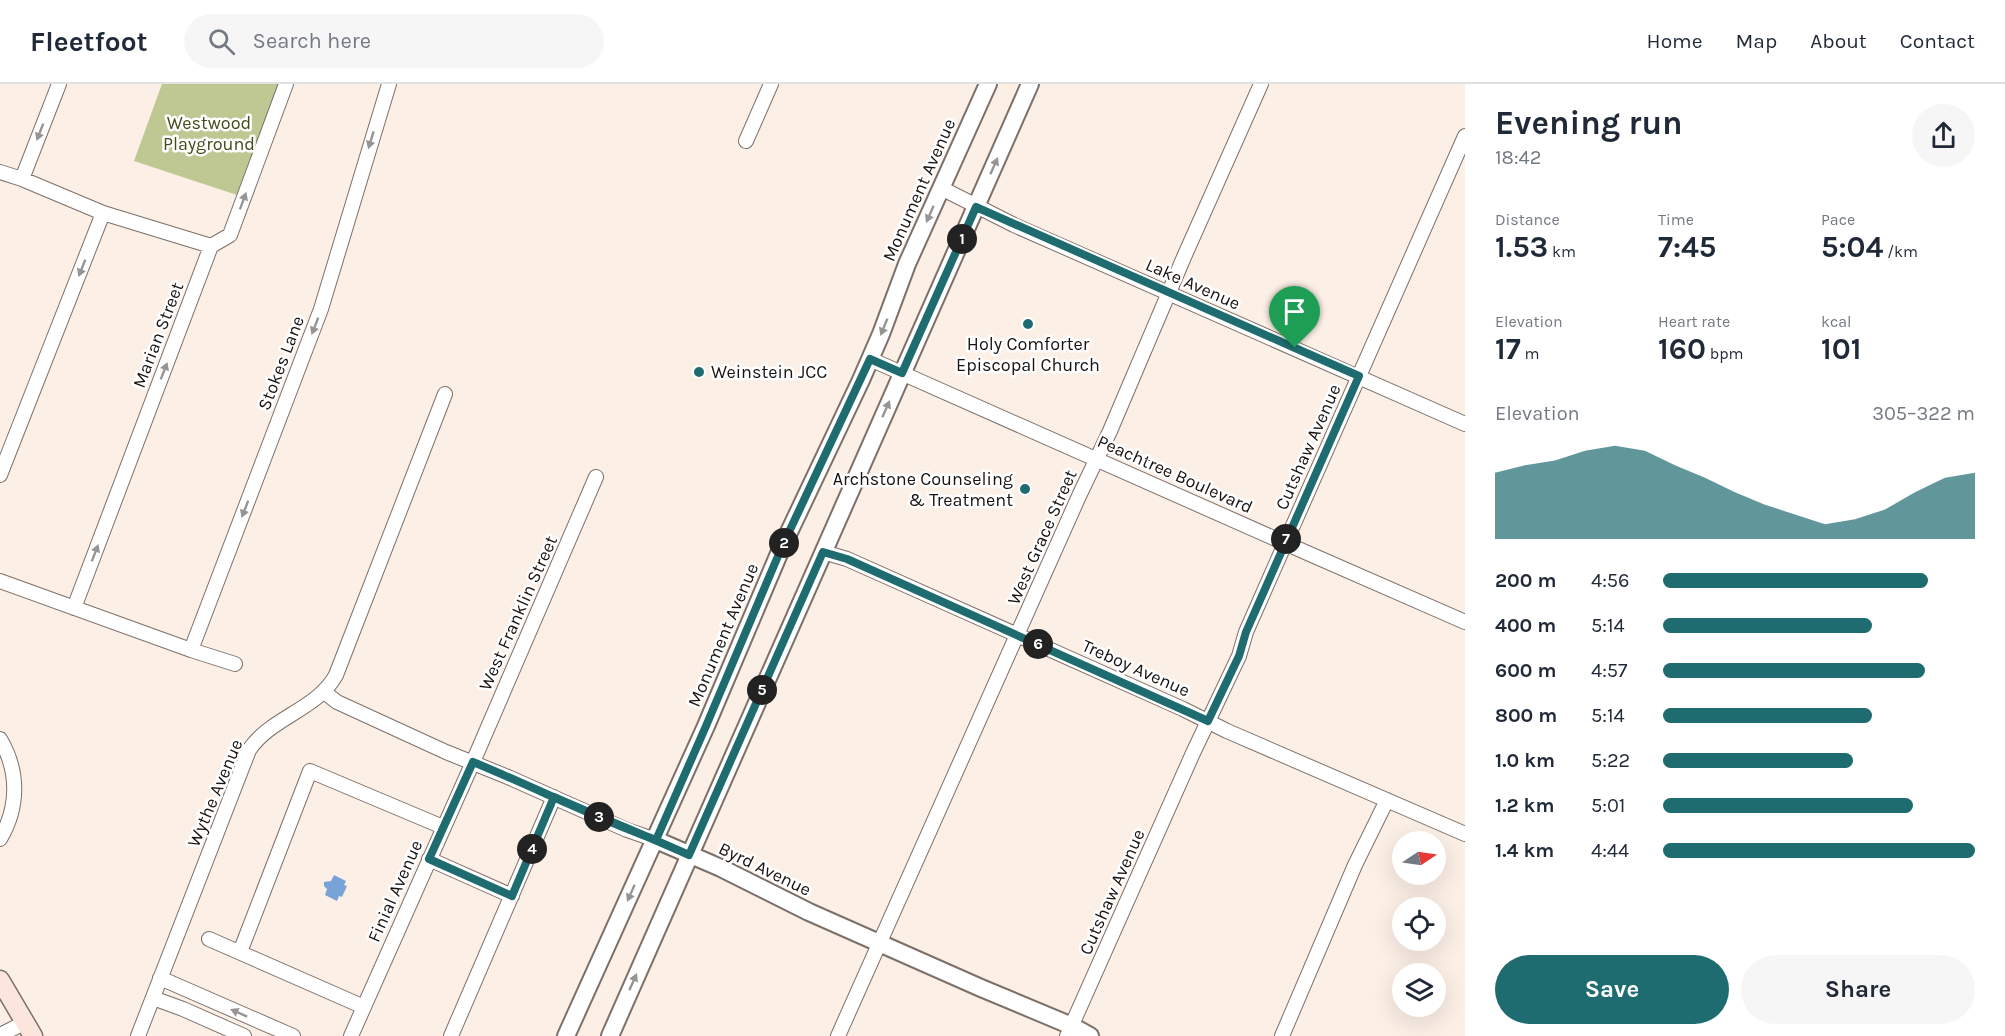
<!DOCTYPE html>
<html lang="en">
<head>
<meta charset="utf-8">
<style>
  :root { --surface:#fff; --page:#f6f6f7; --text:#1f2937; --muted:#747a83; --line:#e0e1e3; --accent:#1f6c70 }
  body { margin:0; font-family:Karla,sans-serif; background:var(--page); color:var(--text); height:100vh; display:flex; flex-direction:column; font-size:22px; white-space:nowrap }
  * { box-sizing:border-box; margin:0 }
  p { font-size:20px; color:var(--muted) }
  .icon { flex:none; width:33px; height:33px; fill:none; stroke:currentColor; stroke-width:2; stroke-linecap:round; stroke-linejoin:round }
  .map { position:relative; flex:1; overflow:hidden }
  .side { display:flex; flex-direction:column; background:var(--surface); width:540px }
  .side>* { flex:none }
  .needle { width:39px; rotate:77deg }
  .buttons { position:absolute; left:1392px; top:747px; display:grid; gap:12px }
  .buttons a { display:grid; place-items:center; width:54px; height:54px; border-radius:50%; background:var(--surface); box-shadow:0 6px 24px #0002; font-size:30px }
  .pin { position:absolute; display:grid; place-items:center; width:51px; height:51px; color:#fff; margin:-62px -26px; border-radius:50% 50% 50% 0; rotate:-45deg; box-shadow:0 0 6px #0007 }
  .pin .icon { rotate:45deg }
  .km { position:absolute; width:30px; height:30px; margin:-15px; border-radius:50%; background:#222; color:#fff; font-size:16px; line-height:30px; text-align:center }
  .round { display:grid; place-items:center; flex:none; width:63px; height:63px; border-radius:32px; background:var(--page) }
  .overview { display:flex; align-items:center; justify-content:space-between; height:102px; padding:0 30px }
  h1 { font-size:33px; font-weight:700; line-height:45px }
  .stats { display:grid; grid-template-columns:repeat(3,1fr); gap:9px; height:102px; padding:6px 30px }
  .stats div { display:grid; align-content:center }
  .stats b { font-size:30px; font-weight:700 }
  .stats small { font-size:16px; font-weight:400 }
  .stats p { font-size:16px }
  .chart { height:168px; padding:12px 30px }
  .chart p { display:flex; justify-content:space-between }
  .chart svg { width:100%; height:108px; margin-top:6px; fill:var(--accent); opacity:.7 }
  .cta { display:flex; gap:12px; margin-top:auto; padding:12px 30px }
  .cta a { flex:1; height:69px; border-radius:36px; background:var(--accent); color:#fff; font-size:24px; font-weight:700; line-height:69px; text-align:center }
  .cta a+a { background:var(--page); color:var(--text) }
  ul { padding:0 30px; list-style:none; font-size:20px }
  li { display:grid; grid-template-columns:96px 72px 1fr; align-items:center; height:45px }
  li i { height:15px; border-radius:8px; background:var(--accent) }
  header { display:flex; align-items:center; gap:36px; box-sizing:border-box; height:84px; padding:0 30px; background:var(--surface); border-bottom:2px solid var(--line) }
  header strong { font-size:28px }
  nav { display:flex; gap:33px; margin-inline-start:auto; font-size:21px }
  .search { width:420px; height:54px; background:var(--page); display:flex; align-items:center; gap:15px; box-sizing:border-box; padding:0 21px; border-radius:33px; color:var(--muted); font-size:22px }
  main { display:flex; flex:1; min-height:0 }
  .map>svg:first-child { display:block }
  .green { fill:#bfc793 }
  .water { fill:#77a3d8 }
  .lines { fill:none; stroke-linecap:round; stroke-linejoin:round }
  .minor-casing { stroke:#7c7069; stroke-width:16 }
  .tertiary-casing { stroke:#7c7069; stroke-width:20 }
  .secondary-casing { stroke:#7c7069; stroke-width:21 }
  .minor { stroke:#fff; stroke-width:14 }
  .tertiary { stroke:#fff; stroke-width:16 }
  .secondary { stroke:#fce5dc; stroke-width:18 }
  .oneway { fill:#979593 }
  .route-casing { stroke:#fff; stroke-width:12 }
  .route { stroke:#1f6c70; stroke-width:8 }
  .poi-dot { fill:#1f6c70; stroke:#fff; stroke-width:2 }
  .labels { text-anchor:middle; stroke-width:5; stroke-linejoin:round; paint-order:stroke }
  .park-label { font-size:18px; fill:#454a17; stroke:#fff }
  .street-label { font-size:18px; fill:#181310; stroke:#fff }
  .poi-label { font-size:18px; fill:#181310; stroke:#fff }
</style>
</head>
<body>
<header>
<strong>Fleetfoot</strong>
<div class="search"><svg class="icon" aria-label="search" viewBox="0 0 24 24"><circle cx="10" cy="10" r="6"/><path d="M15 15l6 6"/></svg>Search here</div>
<nav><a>Home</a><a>Map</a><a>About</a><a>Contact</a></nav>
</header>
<main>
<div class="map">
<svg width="1465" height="952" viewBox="0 0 1465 952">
  <rect width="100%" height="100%" fill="#fcefe6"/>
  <path class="green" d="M162 0H281L240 112 134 77Z"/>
  <path class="water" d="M334 791 346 797 344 801 347 802 342 813 339 812 337 817 325 811 327 805 324 802V798L331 797Z"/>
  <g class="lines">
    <defs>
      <path id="minor" d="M746 57 771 0
        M0 88 22 95 103 129 211 162
        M22 95 59 0
        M941 104 1014 141 1465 340
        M870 275C1069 362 1266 452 1465 538
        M0 391 103 129
        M823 468 847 475 1183 625 1227 647 1465 750
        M0 497 191 566 235 580
        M74 524 211 162 230 151 286 0
        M191 566 321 225 389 0
        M324 608 337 618 446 668 508 693 627 746 656 756
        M0 655C19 687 19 723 0 755
        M429 775 512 812
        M209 855 364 923
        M240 868 310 687 443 743
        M160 894 293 952
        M153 914 183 925 244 952
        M0 951 26 938
        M138 952 249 666C271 633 317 626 336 591L445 310
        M351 952 473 678 596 393
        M451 952 554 713
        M838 952 1079 412 1110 347 1184 173 1261 0
        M1067 952 1193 669 1239 572 1246 548 1465 52
        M1282 952 1355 781 1387 716"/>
      <path id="tertiary" d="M656 756 721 784 809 828 981 904 1072 942 1090 952
        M566 952 706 642 781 465 861 296 881 250 907 180 988 0
        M610 952 1030 0"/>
      <path id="secondary" d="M0 896 33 952"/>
    </defs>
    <use href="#minor" class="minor-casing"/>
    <use href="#tertiary" class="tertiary-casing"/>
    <use href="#secondary" class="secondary-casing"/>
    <use href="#minor" class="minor"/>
    <use href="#tertiary" class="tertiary"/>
    <use href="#secondary" class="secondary"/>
  </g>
  <defs><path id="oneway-solid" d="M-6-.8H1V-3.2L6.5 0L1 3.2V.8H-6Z" transform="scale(1.5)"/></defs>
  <g class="oneway">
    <use href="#oneway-solid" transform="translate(40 48) rotate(111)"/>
    <use href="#oneway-solid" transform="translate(371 56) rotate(107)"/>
    <use href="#oneway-solid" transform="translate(994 82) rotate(-66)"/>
    <use href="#oneway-solid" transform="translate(243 117) rotate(-70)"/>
    <use href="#oneway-solid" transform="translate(930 130) rotate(114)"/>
    <use href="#oneway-solid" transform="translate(82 184) rotate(112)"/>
    <use href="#oneway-solid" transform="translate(315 242) rotate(111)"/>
    <use href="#oneway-solid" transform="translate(884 243) rotate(112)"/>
    <use href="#oneway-solid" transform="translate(164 287) rotate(-69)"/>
    <use href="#oneway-solid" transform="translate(886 325) rotate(-66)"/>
    <use href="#oneway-solid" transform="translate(245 425) rotate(111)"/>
    <use href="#oneway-solid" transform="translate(95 469) rotate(-69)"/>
    <use href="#oneway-solid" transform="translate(631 809) rotate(114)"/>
    <use href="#oneway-solid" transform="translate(633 898) rotate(-66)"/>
    <use href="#oneway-solid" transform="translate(239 929) rotate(-156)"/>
  </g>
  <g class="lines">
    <defs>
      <path id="route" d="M1295 264 976 123 902 289 870 275 781 465 706 642 656 756C593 733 534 703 473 678L429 775 512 812 554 713C599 733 645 751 689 771L823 468 847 475 1208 637 1239 572 1246 548 1359 292 1295 264"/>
    </defs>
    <use href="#route" class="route-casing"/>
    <use href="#route" class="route"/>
  </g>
  <g class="poi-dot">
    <circle cx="1028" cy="240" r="6"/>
    <circle cx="699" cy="288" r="6"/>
    <circle cx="1025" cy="405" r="6"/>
  </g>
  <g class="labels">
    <g class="park-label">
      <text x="209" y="45">Westwood<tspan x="209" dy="21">Playground</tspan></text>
    </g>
    <g class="street-label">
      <text transform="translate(919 106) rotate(-66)" y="6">Monument Avenue</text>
      <text transform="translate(1193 200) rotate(24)" y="6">Lake Avenue</text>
      <text transform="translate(158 251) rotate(-69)" y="6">Marian Street</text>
      <text transform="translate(281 279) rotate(-69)" y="6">Stokes Lane</text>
      <text transform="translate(1308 363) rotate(-66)" y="6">Cutshaw Avenue</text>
      <text transform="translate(1175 390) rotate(24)" y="6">Peachtree Boulevard</text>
      <text transform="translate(1042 453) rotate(-66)" y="6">West Grace Street</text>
      <text transform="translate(518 529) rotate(-66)" y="6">West Franklin Street</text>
      <text transform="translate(723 551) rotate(-67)" y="6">Monument Avenue</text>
      <text transform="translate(1136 584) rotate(24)" y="6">Treboy Avenue</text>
      <text transform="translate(215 709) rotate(-67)" y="6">Wythe Avenue</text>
      <text transform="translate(765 785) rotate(26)" y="6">Byrd Avenue</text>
      <text transform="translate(395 807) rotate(-66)" y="6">Finial Avenue</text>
      <text transform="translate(1112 808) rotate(-66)" y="6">Cutshaw Avenue</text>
    </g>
    <g class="poi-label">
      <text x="1028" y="266">Holy Comforter<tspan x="1028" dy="21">Episcopal Church</tspan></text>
      <text x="711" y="294" text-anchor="start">Weinstein JCC</text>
      <text x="1013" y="401" text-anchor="end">Archstone Counseling<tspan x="1013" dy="21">&amp; Treatment</tspan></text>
    </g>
  </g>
</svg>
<div class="buttons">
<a><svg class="needle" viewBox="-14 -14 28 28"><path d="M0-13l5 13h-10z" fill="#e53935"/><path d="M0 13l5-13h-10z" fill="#747a83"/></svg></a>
<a><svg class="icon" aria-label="locate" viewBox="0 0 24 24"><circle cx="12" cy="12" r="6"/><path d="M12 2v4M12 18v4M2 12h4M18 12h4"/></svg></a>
<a><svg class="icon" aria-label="layers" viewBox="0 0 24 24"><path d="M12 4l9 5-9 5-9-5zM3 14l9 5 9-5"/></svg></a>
</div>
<div class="pin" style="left:1295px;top:264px;background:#1e9e55"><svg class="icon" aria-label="arrive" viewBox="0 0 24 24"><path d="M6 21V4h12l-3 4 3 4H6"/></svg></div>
<b class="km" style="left:962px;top:155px">1</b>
<b class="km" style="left:784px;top:459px">2</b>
<b class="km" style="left:599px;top:733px">3</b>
<b class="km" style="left:532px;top:765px">4</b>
<b class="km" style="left:762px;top:606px">5</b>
<b class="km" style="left:1038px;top:560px">6</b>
<b class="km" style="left:1286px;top:455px">7</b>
</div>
<section class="side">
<div class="overview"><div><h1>Evening run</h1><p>18:42</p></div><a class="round"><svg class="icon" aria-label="share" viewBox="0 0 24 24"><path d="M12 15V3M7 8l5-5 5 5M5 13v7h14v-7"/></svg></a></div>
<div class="stats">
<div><p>Distance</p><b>1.53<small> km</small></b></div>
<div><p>Time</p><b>7:45</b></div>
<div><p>Pace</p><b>5:04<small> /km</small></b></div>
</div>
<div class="stats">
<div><p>Elevation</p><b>17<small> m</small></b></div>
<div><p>Heart rate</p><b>160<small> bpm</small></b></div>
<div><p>kcal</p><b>101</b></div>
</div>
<div class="chart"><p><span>Elevation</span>305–322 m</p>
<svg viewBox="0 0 160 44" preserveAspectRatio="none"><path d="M0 44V17L10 14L20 12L30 8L40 6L50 8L60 14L70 19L80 25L90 30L100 34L110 38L120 36L130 32L140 25L150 19L160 17V44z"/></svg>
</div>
<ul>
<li><b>200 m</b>4:56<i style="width:85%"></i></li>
<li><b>400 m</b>5:14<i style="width:67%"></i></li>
<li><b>600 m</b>4:57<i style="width:84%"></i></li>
<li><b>800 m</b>5:14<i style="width:67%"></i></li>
<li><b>1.0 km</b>5:22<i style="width:61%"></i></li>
<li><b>1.2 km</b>5:01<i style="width:80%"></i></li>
<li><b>1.4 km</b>4:44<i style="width:100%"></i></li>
</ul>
<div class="cta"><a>Save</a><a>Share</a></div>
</section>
</main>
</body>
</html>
